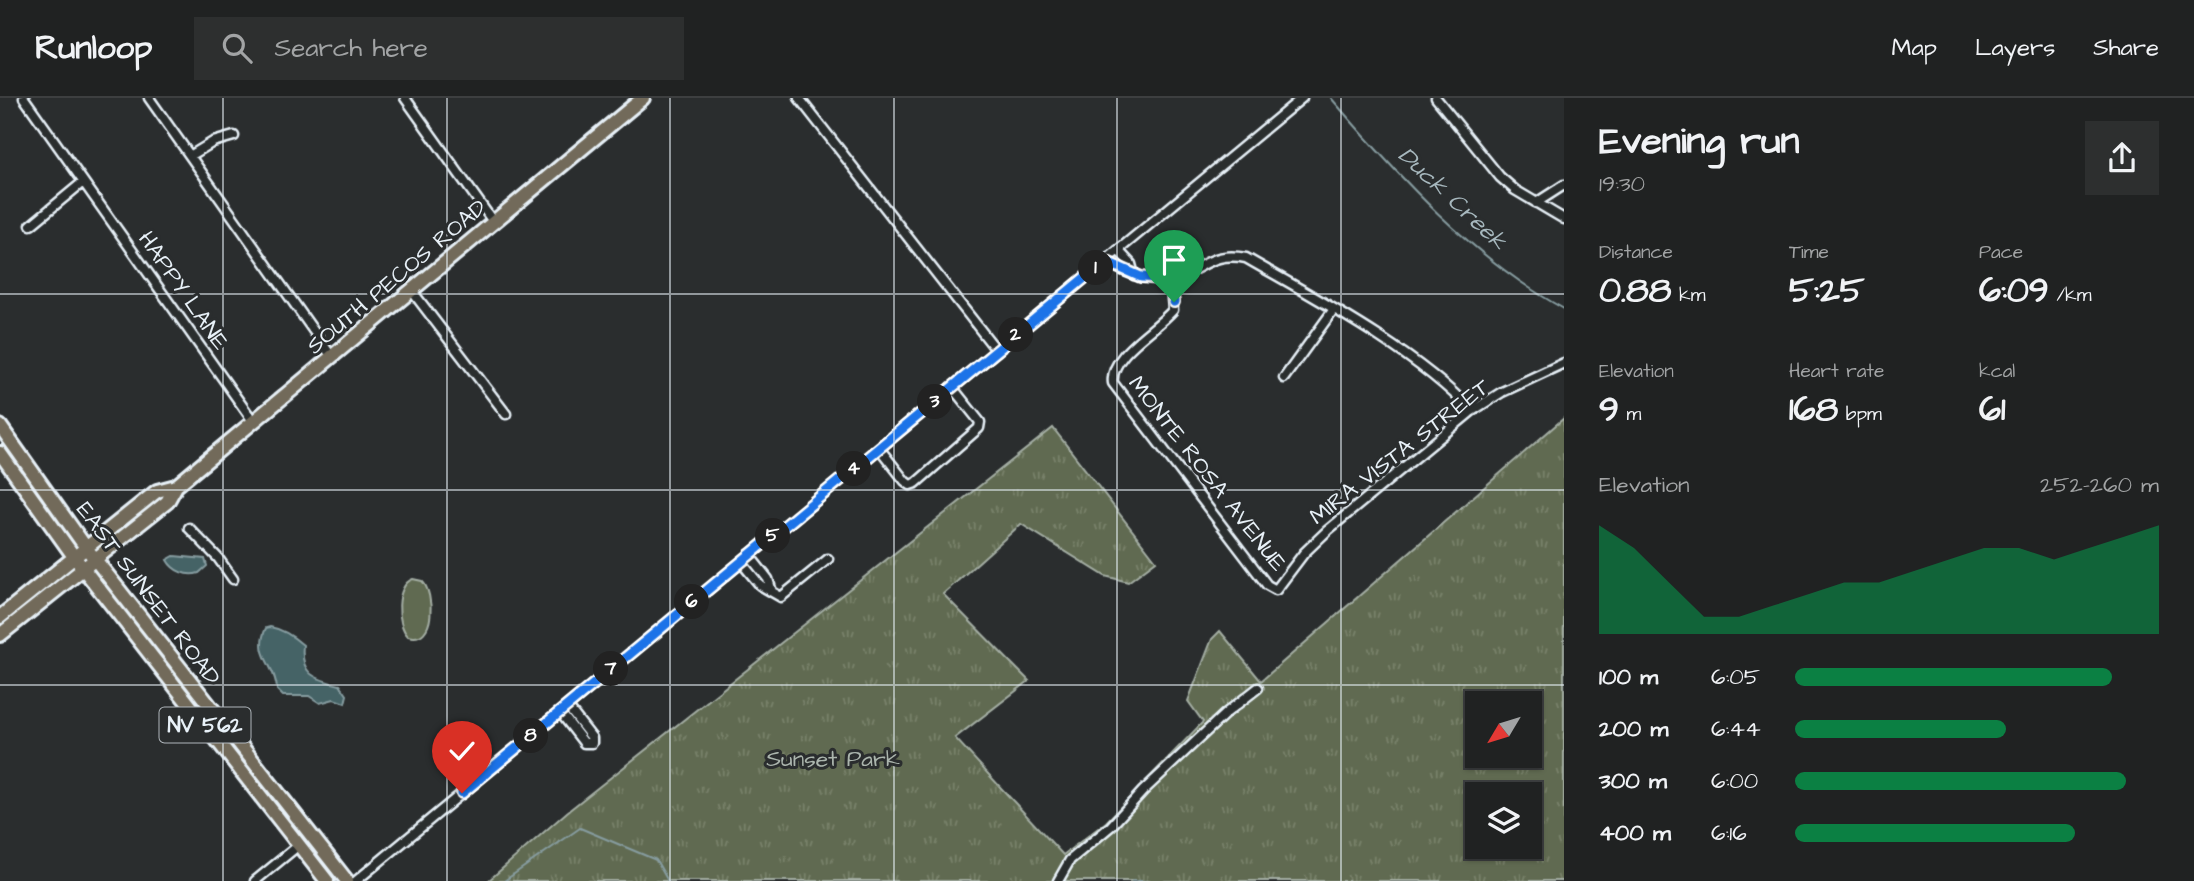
<!DOCTYPE html>
<html lang="en">
<head>
<meta charset="utf-8">
<style>
  :root { --surface:#202222; --page:#2d2f2f; --text:#f1f3f6; --muted:#a2a4a5; --line:#3d3f40; --accent:#0b8043 }
  body { margin:0; font-family:"Architects Daughter",sans-serif; background:var(--page); color:var(--text); height:100vh; display:flex; flex-direction:column; font-size:26px; white-space:nowrap }
  * { box-sizing:border-box; margin:0 }
  p { font-size:23px; color:var(--muted) }
  .icon { flex:none; width:38px; height:38px; fill:none; stroke:currentColor; stroke-width:2; stroke-linecap:round; stroke-linejoin:round }
  .map { position:relative; flex:1; overflow:hidden }
  .sheet { display:flex; flex-direction:column; background:var(--surface); width:630px }
  .sheet>* { flex:none }
  .needle { width:46px; rotate:232deg }
  .tools { position:absolute; left:1465px; top:593px; display:grid; gap:14px }
  .tools a { display:grid; place-items:center; width:77px; height:77px; border-radius:0px; background:var(--surface); box-shadow:0 2px 5px #0004,0 0 0 2px var(--line); font-size:35px }
  .pin { position:absolute; display:grid; place-items:center; width:60px; height:60px; color:#fff; margin:-72px -30px; border-radius:50% 50% 50% 0; rotate:-45deg; box-shadow:0 0 7px #0007 }
  .pin .icon { rotate:45deg }
  .km { position:absolute; width:35px; height:35px; margin:-18px; border-radius:50%; background:#222; color:#fff; font-size:19px; line-height:35px; text-align:center }
  .round { display:grid; place-items:center; flex:none; width:74px; height:74px; border-radius:0px; background:var(--page) }
  .overview { display:flex; align-items:center; justify-content:space-between; height:119px; padding:0 35px }
  h1 { font-size:38px; font-weight:800; line-height:52px }
  .stats { display:grid; grid-template-columns:repeat(3,1fr); gap:10px; height:119px; padding:7px 35px }
  .stats div { display:grid; align-content:center }
  .stats b { font-size:35px; font-weight:800 }
  .stats small { font-size:19px; font-weight:400 }
  .stats p { font-size:19px }
  .chart { height:196px; padding:14px 35px }
  .chart p { display:flex; justify-content:space-between }
  .chart svg { width:100%; height:126px; margin-top:7px; fill:var(--accent); opacity:.7 }
  ul { padding:0 35px; list-style:none; font-size:23px }
  li { display:grid; grid-template-columns:112px 84px 1fr; align-items:center; height:52px }
  li i { height:18px; border-radius:9px; background:var(--accent) }
  header { display:flex; align-items:center; gap:42px; box-sizing:border-box; height:98px; padding:0 35px; background:var(--surface); border-bottom:2px solid var(--line) }
  header strong { font-size:33px }
  nav { display:flex; gap:38px; margin-inline-start:auto; font-size:24px }
  .search { width:490px; height:63px; background:var(--page); display:flex; align-items:center; gap:18px; box-sizing:border-box; padding:0 24px; border-radius:0px; color:var(--muted); font-size:26px }
  main { display:flex; flex:1; min-height:0 }
  .map>svg:first-child { display:block }
  .green { fill:#616b51; stroke:#a4aea4; stroke-width:2 }
  .park { fill:url(#park-tufts); stroke:#a4aea4; stroke-width:2; fill-rule:evenodd }
  .water { fill:#456366; stroke:#869ca0; stroke-width:2 }
  .lines { fill:none; stroke-linecap:round; stroke-linejoin:round }
  .stream { stroke:#869ca0; stroke-width:2 }
  .minor-casing { stroke:#e8f1f8; stroke-width:13 }
  .primary-casing { stroke:#e8f1f8; stroke-width:18 }
  .minor { stroke:#2a2d2e; stroke-width:8 }
  .primary { stroke:#726b5a; stroke-width:12 }
  .route-casing { stroke:#fff; stroke-width:14 }
  .route { stroke:#1a73e8; stroke-width:9 }
  .grid { fill:none; stroke:#e8f1f8; stroke-width:2; stroke-opacity:0.55 }
  .labels { text-anchor:middle; stroke-width:6; stroke-linejoin:round; paint-order:stroke }
  .shield { fill:#2a2d2e; stroke:#afb6bb; stroke-width:2 }
  .shield-label { font-size:21px; font-weight:bold; fill:#e8f1f8 }
  .street-label { font-size:23px; fill:#e8f1f8; stroke:#2a2d2e }
  .park-label { font-size:23px; fill:#abb5ad; stroke:#2a2d2e }
  .water-label { font-size:24px; font-style:italic; fill:#a7b8be; stroke:#2a2d2e }
</style>
</head>
<body>
<header>
<strong>Runloop</strong>
<div class="search"><svg class="icon" aria-label="search" viewBox="0 0 24 24"><circle cx="10" cy="10" r="6"/><path d="M15 15l6 6"/></svg>Search here</div>
<nav><a>Map</a><a>Layers</a><a>Share</a></nav>
</header>
<main>
<div class="map">
<svg width="1564" height="783" viewBox="0 0 1564 783">
  <defs>
    <pattern id="park-tufts" width="24" height="20" patternUnits="userSpaceOnUse" patternTransform="scale(1.75)"><rect width="24" height="20" fill="#616b51"/><path d="M3 7l-1-3M5 7V3M7 7l1-3M15 17l-1-3M17 17v-4M19 17l1-3" fill="none" stroke="#78816b"/></pattern>
  </defs>
  <rect width="100%" height="100%" fill="#2a2d2e"/>
  <filter id="ink" filterUnits="userSpaceOnUse"><feTurbulence type="fractalNoise" baseFrequency=".0143" numOctaves="2"/><feDisplacementMap in="SourceGraphic" scale="14" xChannelSelector="R" yChannelSelector="G"/><feConvolveMatrix kernelMatrix="1 2 1 2 8 2 1 2 1" color-interpolation-filters="sRGB"/></filter>
  <g filter="url(#ink)">
    <path class="green" d="M413 481 422 483C435 495 436 547 408 538 396 526 395 487 413 481Z"/>
    <path class="park" d="M1564 320V783H488L567 714 1053 330 1156 463 1128 484 1105 478 1021 426 943 496 1029 583 955 640 1063 757 1106 724 1203 624 1188 603 1212 541 1220 533 1261 583ZM1477 606H1530V658H1477ZM1477 696H1530V749H1477Z"/>
    <path class="water" d="M174 458 205 461 207 468 199 475C187 479 173 473 167 462Z
      M270 529C282 531 294 539 303 547 300 576 314 581 340 587L347 597 345 605 334 601 320 605 309 598H283L277 592C276 566 253 558 266 530Z"/>
    <g class="lines">
      <path class="stream" d="M1331 0C1399 79 1472 160 1564 211
        M504 783 580 730 656 762 668 783
        M1132 783H1147"/>
      <defs>
        <path id="minor" d="M24 0 253 323
          M149 0 332 259
          M405 0 494 125
          M799 0 997 253
          M1436 0 1500 79 1515 92 1564 121
          M190 58 213 44 234 38
          M1536 105 1564 87
          M31 127 83 84
          M1118 152 1131 166 1134 177
          M1105 163C1127 176 1153 187 1179 178 1207 168 1213 154 1246 160 1319 202 1414 252 1472 313
          M1170 180 1173 212C1155 233 1109 257 1113 285L1267 487 1276 492 1304 455 1328 432 1472 313 1502 294 1564 265
          M412 193 506 316
          M1284 280 1334 211
          M879 350 905 383 910 387 916 385 979 330 980 324 952 289
          M189 430 218 460 233 481
          M749 457 768 481 772 494
          M741 464 760 487 781 499 828 461
          M560 614 584 645H592V640L567 608
          M255 783 299 747
          M356 783 1302 0
          M1058 783 1070 762 1111 728 1143 693 1226 615 1258 590"/>
        <path id="primary" d="M0 328 87 451 347 783
          M0 355 75 460 327 783
          M0 519 157 393 176 388
          M0 537 167 404 176 388 643 0"/>
      </defs>
      <use href="#minor" class="minor-casing"/>
      <use href="#primary" class="primary-casing"/>
      <use href="#minor" class="minor"/>
      <use href="#primary" class="primary"/>
    </g>
  </g>
  <g class="lines" filter="url(#ink)">
    <defs>
      <path id="route" d="M462 695 1105 163 1141 179 1170 180 1174 204"/>
    </defs>
    <use href="#route" class="route-casing"/>
    <use href="#route" class="route"/>
  </g>
  <path class="grid" d="M223 0V783M447 0V783M670 0V783M894 0V783M1117 0V783M1341 0V783M0 196H1564M0 392H1564M0 587H1564"/>
  <g class="labels">
    <rect class="shield" x="159.5" y="609.5" width="91" height="35" rx="5"/>
    <g class="shield-label">
      <text x="205" y="634">NV 562</text>
    </g>
    <g class="street-label">
      <text transform="translate(396 178) rotate(-40)" y="8">SOUTH PECOS ROAD</text>
      <text transform="translate(184 192) rotate(55)" y="8">HAPPY LANE</text>
      <text transform="translate(1399 353) rotate(-38)" y="8">MIRA VISTA STREET</text>
      <text transform="translate(1208 375) rotate(52)" y="8">MONTE ROSA AVENUE</text>
      <text transform="translate(149 495) rotate(53)" y="8">EAST SUNSET ROAD</text>
    </g>
    <g class="park-label">
      <text x="833" y="668">Sunset Park</text>
    </g>
    <g class="water-label">
      <text transform="translate(1453 100) rotate(43)" y="8">Duck Creek</text>
    </g>
  </g>
</svg>
<div class="tools">
<a><svg class="needle" viewBox="-14 -14 28 28"><path d="M0-13l5 13h-10z" fill="#e53935"/><path d="M0 13l5-13h-10z" fill="#a2a4a5"/></svg></a>
<a><svg class="icon" aria-label="layers" viewBox="0 0 24 24"><path d="M12 4l9 5-9 5-9-5zM3 14l9 5 9-5"/></svg></a>
</div>
<div class="pin" style="left:1174px;top:204px;background:#1e9e55"><svg class="icon" aria-label="arrive" viewBox="0 0 24 24"><path d="M6 21V4h12l-3 4 3 4H6"/></svg></div>
<div class="pin" style="left:462px;top:695px;background:#d93025"><svg class="icon" aria-label="check" viewBox="0 0 24 24"><path d="M5 12l5 5 9-10"/></svg></div>
<b class="km" style="left:1096px;top:170px">1</b>
<b class="km" style="left:1016px;top:237px">2</b>
<b class="km" style="left:935px;top:304px">3</b>
<b class="km" style="left:854px;top:371px">4</b>
<b class="km" style="left:773px;top:438px">5</b>
<b class="km" style="left:692px;top:504px">6</b>
<b class="km" style="left:611px;top:571px">7</b>
<b class="km" style="left:531px;top:638px">8</b>
</div>
<section class="sheet">
<div class="overview"><div><h1>Evening run</h1><p>19:30</p></div><a class="round"><svg class="icon" aria-label="share" viewBox="0 0 24 24"><path d="M12 15V3M7 8l5-5 5 5M5 13v7h14v-7"/></svg></a></div>
<div class="stats">
<div><p>Distance</p><b>0.88<small> km</small></b></div>
<div><p>Time</p><b>5:25</b></div>
<div><p>Pace</p><b>6:09<small> /km</small></b></div>
</div>
<div class="stats">
<div><p>Elevation</p><b>9<small> m</small></b></div>
<div><p>Heart rate</p><b>168<small> bpm</small></b></div>
<div><p>kcal</p><b>61</b></div>
</div>
<div class="chart"><p><span>Elevation</span>252–260 m</p>
<svg viewBox="0 0 160 44" preserveAspectRatio="none"><path d="M0 44V6L10 14L20 26L30 38L40 38L50 34L60 30L70 26L80 26L90 22L100 18L110 14L120 14L130 18L140 14L150 10L160 6V44z"/></svg>
</div>
<ul>
<li><b>100 m</b>6:05<i style="width:87%"></i></li>
<li><b>200 m</b>6:44<i style="width:58%"></i></li>
<li><b>300 m</b>6:00<i style="width:91%"></i></li>
<li><b>400 m</b>6:16<i style="width:77%"></i></li>
</ul>
</section>
</main>
</body>
</html>
